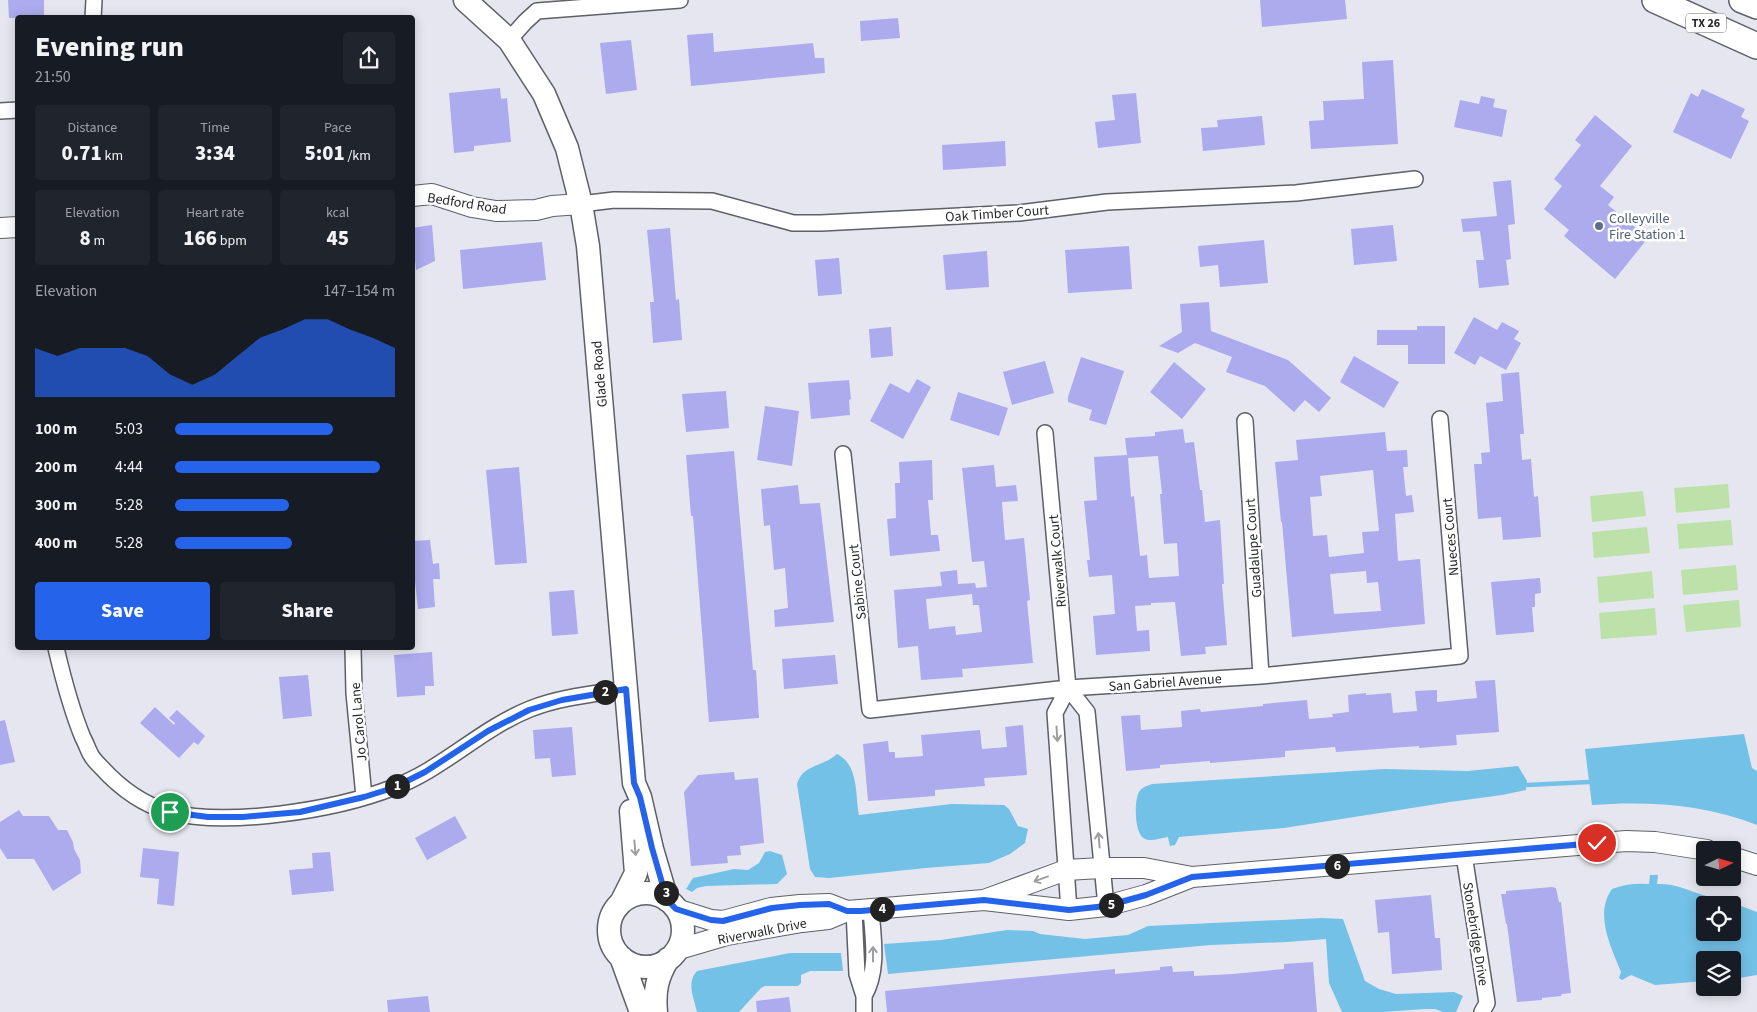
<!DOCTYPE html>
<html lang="en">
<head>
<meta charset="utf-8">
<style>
  :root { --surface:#171b24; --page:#20242c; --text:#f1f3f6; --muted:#9ea1a6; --accent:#2563eb }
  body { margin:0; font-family:"Source Sans 3",sans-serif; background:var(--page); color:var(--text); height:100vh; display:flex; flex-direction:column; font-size:19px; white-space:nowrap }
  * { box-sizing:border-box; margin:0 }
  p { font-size:16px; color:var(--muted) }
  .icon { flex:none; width:28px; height:28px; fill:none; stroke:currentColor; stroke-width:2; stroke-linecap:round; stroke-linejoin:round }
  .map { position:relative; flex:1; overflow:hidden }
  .side { position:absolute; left:15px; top:15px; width:400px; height:635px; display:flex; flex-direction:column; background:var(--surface); border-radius:5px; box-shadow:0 2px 12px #0003 }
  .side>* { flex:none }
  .needle { width:32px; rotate:85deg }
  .controls { position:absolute; left:1696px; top:841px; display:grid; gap:10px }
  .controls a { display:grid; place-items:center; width:45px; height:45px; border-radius:5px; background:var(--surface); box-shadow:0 2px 12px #0003; font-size:25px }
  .pin { position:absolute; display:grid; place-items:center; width:42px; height:42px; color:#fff; margin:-21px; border:2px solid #fff; border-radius:50%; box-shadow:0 1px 5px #0007 }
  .km { position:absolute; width:25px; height:25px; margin:-12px; border-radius:50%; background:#222; color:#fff; font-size:14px; line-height:25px; text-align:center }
  .round { display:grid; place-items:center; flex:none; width:52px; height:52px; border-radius:5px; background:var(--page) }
  .head { display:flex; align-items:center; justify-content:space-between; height:85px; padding:0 20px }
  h1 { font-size:28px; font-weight:800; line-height:38px }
  .figures { display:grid; grid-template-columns:repeat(3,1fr); gap:8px; height:85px; padding:5px 20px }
  .figures div { display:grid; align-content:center; border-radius:5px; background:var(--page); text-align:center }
  .figures b { font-size:21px; font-weight:800 }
  .figures small { font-size:14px; font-weight:400 }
  .figures p { font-size:14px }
  .chart { height:140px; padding:10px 20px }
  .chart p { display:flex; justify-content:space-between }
  .chart svg { width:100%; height:90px; margin-top:5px; fill:var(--accent); opacity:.7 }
  .button { display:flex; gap:10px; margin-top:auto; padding:10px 20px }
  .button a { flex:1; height:58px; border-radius:5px; background:var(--accent); color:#fff; font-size:20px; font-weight:800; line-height:58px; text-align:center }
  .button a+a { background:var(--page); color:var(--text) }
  ul { padding:0 20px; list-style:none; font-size:16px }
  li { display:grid; grid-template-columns:80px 60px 1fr; align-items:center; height:38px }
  li i { height:12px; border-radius:6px; background:var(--accent) }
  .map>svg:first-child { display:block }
  .green { fill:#bce2a9 }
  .water { fill:#73c1e7; fill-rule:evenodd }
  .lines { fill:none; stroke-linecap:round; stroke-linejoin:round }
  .stream { stroke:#73c1e7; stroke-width:4.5 }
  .building { fill:#ababee; fill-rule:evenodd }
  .minor-casing { stroke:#5e5f67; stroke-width:18 }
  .tertiary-casing { stroke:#5e5f67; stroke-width:22 }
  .secondary-casing { stroke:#5e5f67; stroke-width:25 }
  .primary-casing { stroke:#5e5f67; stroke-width:28 }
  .minor { stroke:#fff; stroke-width:15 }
  .tertiary { stroke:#fff; stroke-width:20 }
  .secondary { stroke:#fff; stroke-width:22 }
  .primary { stroke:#fff; stroke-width:25 }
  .oneway { stroke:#9e9ea0 }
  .route-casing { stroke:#fff; stroke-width:10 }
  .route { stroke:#2563eb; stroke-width:6 }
  .service-dot { fill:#5c6f8a; stroke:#fff; stroke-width:2 }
  .labels { text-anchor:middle; stroke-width:5; stroke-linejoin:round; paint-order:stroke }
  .shield { fill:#fff; stroke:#68686b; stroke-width:1 }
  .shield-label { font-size:12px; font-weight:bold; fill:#27282b }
  .street-label { font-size:14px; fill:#27282b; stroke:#fff }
  .service-label { font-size:14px; fill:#4e5e75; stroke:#fff; text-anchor:start }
</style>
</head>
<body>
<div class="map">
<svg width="1757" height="1012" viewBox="0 0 1757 1012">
  <rect width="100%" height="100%" fill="#e6e6f0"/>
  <path class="green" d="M1728 484 1730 508 1676 513 1674 488Z
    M1643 491 1646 516 1592 522 1590 496Z
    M1731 520 1733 545 1679 549 1677 524Z
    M1647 527 1650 553 1594 558 1592 532Z
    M1736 565 1738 590 1683 595 1681 570Z
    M1652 571 1654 598 1599 603 1597 577Z
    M1739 600 1741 627 1686 632 1683 605Z
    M1655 608 1657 635 1601 639 1599 613Z"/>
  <path class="water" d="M1744 734 1752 768 1757 771V825C1705 804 1647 801 1592 805L1585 749Z
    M837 754C859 765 855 794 859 815L951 804 1004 805 1009 809 1018 826 1028 829 1025 843 1010 854 989 863 926 868 829 878 815 877 810 869 797 784C803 764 823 767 837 754Z
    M1518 766 1527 781 1526 790 1502 795 1450 802 1284 828 1179 837 1175 845 1170 846 1168 837C1161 838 1151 842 1145 839 1134 835 1134 800 1139 792 1142 787 1147 786 1152 784L1384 769 1468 771Z
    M770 851 782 855 787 874 777 884 706 886 697 888 692 892 686 889 693 878 734 869 748 870 759 863 765 852Z
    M1650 875H1658L1657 884C1673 883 1688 890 1703 895 1722 900 1739 905 1757 912V975L1733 979 1732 960H1705V981L1655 985 1631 975 1622 980 1619 978 1621 972C1611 947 1594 914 1612 889 1624 884 1636 883 1649 884ZM1705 905H1732V932H1705Z
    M1322 918 1343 919 1365 981 1379 989 1396 994 1454 992 1463 996 1456 1012H1443L1435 1009H1425L1383 1012H1342L1329 983 1326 939 1287 942 1211 945 888 974 884 944 941 940 1007 930 1033 931 1040 934 1085 939 1128 935 1148 926Z
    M790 953H841L843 971H810L801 975V983L798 986H765L761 988 739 1012H697C694 998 686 983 697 971Z"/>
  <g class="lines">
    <path class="stream" d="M1527 785 1589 782"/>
  </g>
  <path class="building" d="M8 0H44V18H9Z
    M1260 0H1345L1347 19 1262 27Z
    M898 18 900 38 861 41 860 21Z
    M713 33 714 52 813 43 815 58H824L825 73 691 86 687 35Z
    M631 40 637 90 606 94 600 43Z
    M1393 60 1398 144 1311 149 1309 121 1324 120 1323 101 1364 99 1362 62Z
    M500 88 501 99 507 98 511 142 474 146V151L454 153 449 93Z
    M1702 89 1745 109 1741 117 1749 121 1731 159 1673 132 1691 93 1698 97Z
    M1136 93 1141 143 1098 148 1095 122 1115 120 1112 95Z
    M1481 96 1495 99 1493 107 1507 110 1502 137 1454 127 1460 100 1479 104Z
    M1595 115 1632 146 1600 186 1614 197 1608 205 1648 238 1615 279 1564 236 1569 230 1544 209 1562 186 1554 179 1581 145 1575 140Z
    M1262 116 1265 145 1203 151 1201 128 1218 127 1217 120Z
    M1005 141 1006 166 943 170 942 145Z
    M1511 180 1515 224 1508 225 1511 259 1506 260 1509 285 1479 288 1476 260H1484L1480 231 1463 232 1461 219 1497 216 1493 182Z
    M432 225 435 261 416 270 412 228Z
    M1393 225 1397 261 1354 265 1351 229Z
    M670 228 676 300 679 299 682 340 653 343 650 302H654L647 230Z
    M1264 240 1268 283 1220 287 1218 265 1200 267 1198 246Z
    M542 242 546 280 463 289 460 250Z
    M1129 246 1132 289 1068 293 1065 250Z
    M987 251 989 287 946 290 943 255Z
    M839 258 842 294 818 296 815 260Z
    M1209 302 1211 331 1288 360 1331 398 1319 412 1305 400 1294 412 1265 386 1226 372 1232 357 1195 343 1178 353 1159 346 1182 332 1180 304Z
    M1474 317 1497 330 1502 322 1519 331 1514 339 1521 343 1506 370 1480 356 1475 365 1454 353Z
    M1417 326H1445V364H1408V345H1377V330H1417Z
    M891 327 893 356 871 358 869 329Z
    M1354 356 1399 382 1384 408 1340 382Z
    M1081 357 1124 371 1106 425 1089 420 1092 410 1068 402V397Z
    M1045 361 1054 393 1012 405 1003 372Z
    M1174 362 1206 389 1182 419 1150 392Z
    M1519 372 1524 434H1520L1522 460 1531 459 1534 497 1538 496 1541 537 1503 540 1501 517 1478 519 1474 464H1482L1481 453 1490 452 1486 403 1503 401 1501 374Z
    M917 379 931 387 903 439 870 421 890 383 909 393Z
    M849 380 851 399 849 400 850 415 811 419 808 383Z
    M726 391 729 428 686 432 682 394Z
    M958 392 1008 408 999 436 950 420Z
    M765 406 799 411 792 466 757 460Z
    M1183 429 1185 443 1194 442 1200 490H1202L1205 522 1220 520 1224 584H1222L1227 645 1205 647 1206 654 1181 656 1175 602 1151 603V605L1135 606 1137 631 1149 630 1150 651 1096 655 1093 616 1115 614 1112 575 1089 577 1087 560H1090L1084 501 1097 500 1094 457 1127 455 1125 438 1155 436V432ZM1158 456 1162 494H1160L1164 544 1177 543 1179 576 1149 578 1147 555 1140 556 1134 496 1131 497 1128 458Z
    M1385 432 1387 451 1407 450 1408 467H1403L1406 496 1412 495 1414 512 1395 514 1398 561 1420 559 1425 624 1292 637 1282 522H1281L1275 462 1298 460 1296 440ZM1373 470 1379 531 1362 532 1364 553 1329 557 1327 535 1313 536 1310 497 1322 496 1320 476ZM1366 571 1367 583 1378 582 1381 611 1334 614 1330 574Z
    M734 451 753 670H756L759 718 709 722 693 516H691L686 455Z
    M932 460 933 500H928L931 535H938L940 551 890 556 887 519 896 518 895 483H900L899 462Z
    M994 465 996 487 1016 485 1018 501 1002 502 1005 540 1024 538 1030 600 1027 601 1033 663 962 669 963 677 921 680 918 646 898 648 894 590 942 586 940 572 957 570 958 584 975 583 976 588 987 587 984 561 972 562 962 468ZM972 594 973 605H979L982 632 956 635 955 626 929 629 926 599Z
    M519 467 527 563 495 565 486 470Z
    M798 485 800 504 820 503 834 622 775 627 774 610 788 608 785 568 774 570 770 525 764 526 761 489Z
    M430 540 433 564 439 563 440 579H433L435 607 418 609 415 581H412V541Z
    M1540 578 1541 593 1535 594V607H1532L1534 632 1496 635 1491 582Z
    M574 590 578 634 552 636 549 592Z
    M432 652 434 686H425V695L397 697 394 655Z
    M835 655 838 684 784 689 782 659Z
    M308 675 312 716 283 719 279 677Z
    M1495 680 1499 732 1456 735 1457 745 1419 748V746L1336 752 1335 747 1285 751V757L1210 763V761L1160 765V768L1126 771 1121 716 1140 715 1141 730 1182 727 1181 711 1200 709 1201 712 1263 706V704L1307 700 1309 719 1333 717 1332 714 1349 712 1348 695 1366 693V695L1391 693 1393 713 1417 711 1415 691 1437 690V702L1477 698 1475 681Z
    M155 707 174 725 175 723 169 718 177 710 205 736 198 745 194 742 179 758 140 723Z
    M5 720 15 762 0 765V721Z
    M1023 725 1027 775 984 778 985 786 935 790V796L868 801 863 744 888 741 889 752H895V758L923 756 921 735 980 730 982 749 1007 747 1005 727Z
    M572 727 576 775 552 777 550 758 535 759 533 730Z
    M734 772 735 780 758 778 764 843 740 846 741 855 727 856 728 863 691 866 684 792 698 775Z
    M19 810 23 816H49L58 830H67L73 842 74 849 80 860 81 873 53 891 34 859H7L0 848V822Z
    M455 816 467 838 427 860 415 838Z
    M143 848 179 852 174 906 157 904 159 879 140 877Z
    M330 852 334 891 292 895 289 870 313 868 312 853Z
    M1552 887 1556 888 1559 902H1561L1571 993 1562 994 1561 996 1542 998V1000L1517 1002 1507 924H1506L1501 894H1506V891Z
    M1431 895 1435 938H1440L1442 970 1392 974 1389 932 1378 933 1375 900Z
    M1313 962 1317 1012H887L885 991 1115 969V974L1160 970V967L1172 966 1173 972 1194 971V976L1233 974 1284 969V964Z
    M428 996 430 1012H388L387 1000Z
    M789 997 791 1012H757L756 1001Z"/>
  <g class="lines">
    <defs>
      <path id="minor" d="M93 18 94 0
        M509 40 525 22 537 11 680 0
        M0 111 18 110
        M581 204 614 200 712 201 793 223H821L1019 213 1107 202 1296 193 1415 179
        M1245 421 1261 676
        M1045 433 1068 688 1055 713 1069 910
        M843 454 870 710 1068 688 1261 676 1460 656 1440 419
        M56 648C63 678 71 709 83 738 86 743 88 750 91 755 93 759 97 763 101 767 120 788 141 804 169 812 229 827 335 810 392 788 442 770 480 729 530 709 560 697 594 694 626 689
        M353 648 354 693 364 797
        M1068 688 1087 712 1106 906
        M1464 855 1487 1003 1482 1012
        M854 911 857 974 864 996V1012
        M864 996C879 970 873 938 871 910"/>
      <path id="tertiary" d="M412 196 432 194 472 207 496 211 536 210 552 206 581 204
        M0 228 18 227
        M1732 857 1757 865
        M984 900 1066 870 1101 868H1144L1192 877 1626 841 1655 842 1707 850
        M676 909 711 920 723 921 771 908 800 905 829 904 847 911
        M676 950 727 935 802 922 828 919 847 911 984 900 1069 910 1106 906 1146 895 1192 877"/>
      <path id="secondary" d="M465 0 509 40 544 94 567 148 581 204 588 246 634 783 640 797 652 849 667 900
        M609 930a37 37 0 1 1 74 0a37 37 0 1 1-74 0Z
        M622 901 636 873 631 811
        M621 957 641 1012
        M656 1012C654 991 657 977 668 959"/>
      <path id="primary" d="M1655 0 1757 46
        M1742 0 1757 6"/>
    </defs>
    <use href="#minor" class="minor-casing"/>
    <use href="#tertiary" class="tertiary-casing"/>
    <use href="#secondary" class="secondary-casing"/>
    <use href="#primary" class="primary-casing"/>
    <use href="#minor" class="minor"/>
    <use href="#tertiary" class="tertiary"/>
    <use href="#secondary" class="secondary"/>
    <use href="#primary" class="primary"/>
  </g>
  <defs><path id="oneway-shaft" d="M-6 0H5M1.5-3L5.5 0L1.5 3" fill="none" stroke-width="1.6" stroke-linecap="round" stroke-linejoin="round" transform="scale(1.25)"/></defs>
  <g class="oneway">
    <use href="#oneway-shaft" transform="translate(1057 734) rotate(86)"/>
    <use href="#oneway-shaft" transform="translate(1099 840) rotate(-95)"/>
    <use href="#oneway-shaft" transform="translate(635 848) rotate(85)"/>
    <use href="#oneway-shaft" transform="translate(1041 879) rotate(160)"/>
    <use href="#oneway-shaft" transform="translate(873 954) rotate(-90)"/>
  </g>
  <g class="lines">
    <defs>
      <path id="route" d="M170 812 208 817H243L300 812 364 797 393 788 425 772 488 731 529 710 562 700 626 689 634 783 640 797 652 848 667 900 676 909 711 920 723 921 772 908 800 905 829 904 847 911H861L984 900 1069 910 1106 906 1146 895 1192 877 1597 843"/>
    </defs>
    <use href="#route" class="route-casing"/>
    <use href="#route" class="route"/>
  </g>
  <circle class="service-dot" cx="1599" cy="226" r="5"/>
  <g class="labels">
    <rect class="shield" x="1686" y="13.5" width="40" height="19" rx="4"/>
    <g class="shield-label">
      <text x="1706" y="27">TX 26</text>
    </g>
    <g class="street-label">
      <text transform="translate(467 203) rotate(9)" y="5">Bedford Road</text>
      <text transform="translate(997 213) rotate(-4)" y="5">Oak Timber Court</text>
      <text transform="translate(599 374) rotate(-95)" y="5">Glade Road</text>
      <text transform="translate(1450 537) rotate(-95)" y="5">Nueces Court</text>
      <text transform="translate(1253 548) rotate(-94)" y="5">Guadalupe Court</text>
      <text transform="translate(1057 561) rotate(-95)" y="5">Riverwalk Court</text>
      <text transform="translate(857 582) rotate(-96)" y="5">Sabine Court</text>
      <text transform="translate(1165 682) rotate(-4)" y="5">San Gabriel Avenue</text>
      <text transform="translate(358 722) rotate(-95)" y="5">Jo Carol Lane</text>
      <text transform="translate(762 931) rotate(-11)" y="5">Riverwalk Drive</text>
      <text transform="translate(1476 934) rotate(81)" y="5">Stonebridge Drive</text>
    </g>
    <g class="service-label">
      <text x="1609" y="223">Colleyville<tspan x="1609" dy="16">Fire Station 1</tspan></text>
    </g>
  </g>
</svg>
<div class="controls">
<a><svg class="needle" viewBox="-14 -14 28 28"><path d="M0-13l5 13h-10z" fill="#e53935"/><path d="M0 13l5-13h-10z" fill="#9ea1a6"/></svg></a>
<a><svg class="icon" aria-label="locate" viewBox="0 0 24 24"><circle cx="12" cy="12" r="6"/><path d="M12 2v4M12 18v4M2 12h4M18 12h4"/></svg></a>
<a><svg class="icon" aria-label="layers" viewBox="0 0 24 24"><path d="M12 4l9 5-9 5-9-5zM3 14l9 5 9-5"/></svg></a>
</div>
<div class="pin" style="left:170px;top:812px;background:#1e9e55"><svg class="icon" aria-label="arrive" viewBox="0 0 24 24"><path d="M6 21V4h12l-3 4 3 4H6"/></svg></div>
<div class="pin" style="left:1597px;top:843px;background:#d93025"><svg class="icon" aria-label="check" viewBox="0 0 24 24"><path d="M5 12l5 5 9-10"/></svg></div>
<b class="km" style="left:397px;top:786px">1</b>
<b class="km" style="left:605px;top:692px">2</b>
<b class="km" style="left:666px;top:893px">3</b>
<b class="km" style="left:882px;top:909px">4</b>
<b class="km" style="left:1111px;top:905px">5</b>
<b class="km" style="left:1337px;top:866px">6</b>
<section class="side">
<div class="head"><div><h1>Evening run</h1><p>21:50</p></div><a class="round"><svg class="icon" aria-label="share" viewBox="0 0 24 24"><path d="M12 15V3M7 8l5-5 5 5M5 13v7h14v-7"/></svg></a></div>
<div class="figures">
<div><p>Distance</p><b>0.71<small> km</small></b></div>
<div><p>Time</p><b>3:34</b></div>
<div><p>Pace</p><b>5:01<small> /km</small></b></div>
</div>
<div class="figures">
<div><p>Elevation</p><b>8<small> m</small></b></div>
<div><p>Heart rate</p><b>166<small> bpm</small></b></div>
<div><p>kcal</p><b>45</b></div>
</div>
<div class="chart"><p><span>Elevation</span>147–154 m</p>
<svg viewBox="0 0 160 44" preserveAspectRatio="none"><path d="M0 44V20L10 24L20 20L30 20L40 20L50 24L60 33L70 38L80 33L90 24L100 15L110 11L120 6L130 6L140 11L150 15L160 20V44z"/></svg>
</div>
<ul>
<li><b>100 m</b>5:03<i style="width:72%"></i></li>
<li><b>200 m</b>4:44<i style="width:93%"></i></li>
<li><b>300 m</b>5:28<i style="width:52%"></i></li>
<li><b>400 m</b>5:28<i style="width:53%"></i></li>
</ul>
<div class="button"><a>Save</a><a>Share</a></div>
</section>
</div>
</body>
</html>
